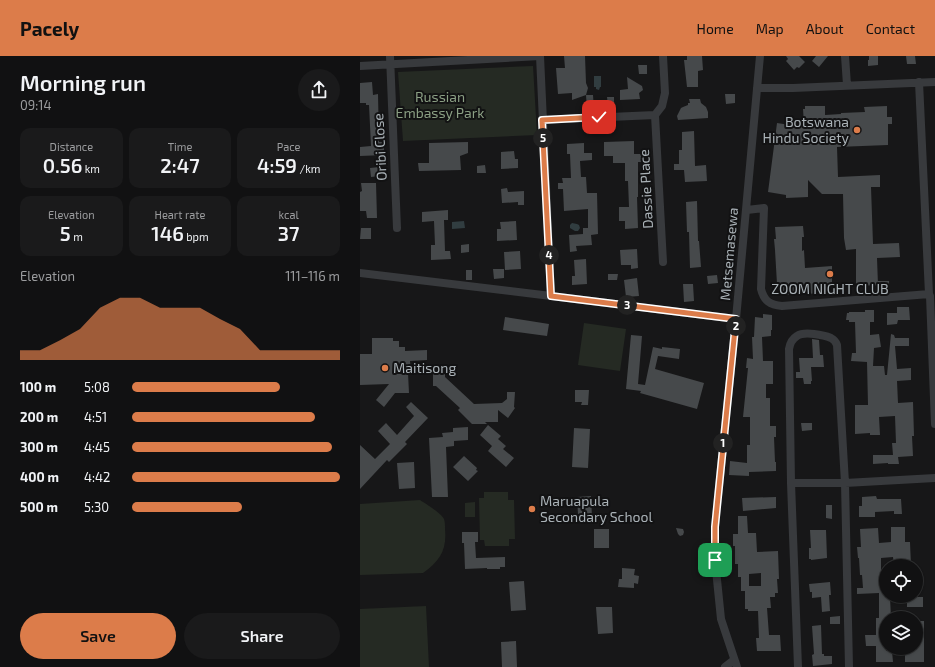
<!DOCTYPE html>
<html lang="en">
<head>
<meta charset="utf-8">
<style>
  :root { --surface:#111112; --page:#1a1a1b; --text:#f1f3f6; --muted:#9c9d9f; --line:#303132; --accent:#dc7c4a }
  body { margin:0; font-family:"Exo 2",sans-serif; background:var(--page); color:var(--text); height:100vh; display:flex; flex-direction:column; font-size:15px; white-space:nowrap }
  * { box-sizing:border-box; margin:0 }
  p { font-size:13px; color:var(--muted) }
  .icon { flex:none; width:22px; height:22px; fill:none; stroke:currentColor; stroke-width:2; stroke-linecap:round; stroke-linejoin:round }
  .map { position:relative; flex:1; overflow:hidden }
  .drawer { display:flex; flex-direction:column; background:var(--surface); width:360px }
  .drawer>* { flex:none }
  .fabs { position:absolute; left:519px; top:503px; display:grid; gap:8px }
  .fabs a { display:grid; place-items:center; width:44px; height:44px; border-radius:50%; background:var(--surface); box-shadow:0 1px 3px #0004,0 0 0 1px var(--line); font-size:20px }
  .pin { position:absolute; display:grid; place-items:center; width:34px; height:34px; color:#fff; margin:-17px; border-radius:8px; box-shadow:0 2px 6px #0006 }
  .km { position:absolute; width:20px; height:20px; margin:-10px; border-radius:50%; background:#222; color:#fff; font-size:11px; line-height:20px; text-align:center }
  .round { display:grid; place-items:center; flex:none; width:42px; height:42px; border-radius:21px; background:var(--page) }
  .overview { display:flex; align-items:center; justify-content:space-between; height:68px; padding:0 20px }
  h1 { font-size:22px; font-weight:600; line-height:30px }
  .figures { display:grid; grid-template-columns:repeat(3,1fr); gap:6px; height:68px; padding:4px 20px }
  .figures div { display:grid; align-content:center; border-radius:10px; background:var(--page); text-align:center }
  .figures b { font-size:20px; font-weight:600 }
  .figures small { font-size:11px; font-weight:400 }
  .figures p { font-size:11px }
  .chart { height:112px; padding:8px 20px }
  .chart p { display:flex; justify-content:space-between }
  .chart svg { width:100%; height:72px; margin-top:4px; fill:var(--accent); opacity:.7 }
  .primary-button { display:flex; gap:8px; margin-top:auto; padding:8px 20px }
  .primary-button a { flex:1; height:46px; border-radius:24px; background:var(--accent); color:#111; font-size:16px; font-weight:600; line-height:46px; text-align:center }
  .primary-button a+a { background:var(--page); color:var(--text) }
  ul { padding:0 20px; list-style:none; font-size:13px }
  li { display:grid; grid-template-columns:64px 48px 1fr; align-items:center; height:30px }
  li i { height:10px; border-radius:5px; background:var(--accent) }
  header { display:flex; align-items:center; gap:24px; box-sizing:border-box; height:56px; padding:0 20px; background:var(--accent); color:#111 }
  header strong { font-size:19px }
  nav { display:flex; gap:22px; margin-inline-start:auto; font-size:14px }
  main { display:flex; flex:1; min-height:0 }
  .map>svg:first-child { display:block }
  .green { fill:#252a23 }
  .water { fill:#313d40 }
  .building { fill:#46494b; fill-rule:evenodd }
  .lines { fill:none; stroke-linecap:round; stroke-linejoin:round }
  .minor { stroke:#383a3d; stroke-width:8 }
  .route-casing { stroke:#fff; stroke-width:8 }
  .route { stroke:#dc7c4a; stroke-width:5 }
  .poi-dot { fill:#dc7c4a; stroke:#121213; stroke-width:1.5 }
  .labels { text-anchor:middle; stroke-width:4; stroke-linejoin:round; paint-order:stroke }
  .park-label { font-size:14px; fill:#8b9f84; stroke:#121213 }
  .poi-label { font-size:14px; fill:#aab2b7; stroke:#121213; text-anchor:start }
  .street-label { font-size:14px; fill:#aab2b7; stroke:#121213 }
</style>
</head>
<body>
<header>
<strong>Pacely</strong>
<nav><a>Home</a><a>Map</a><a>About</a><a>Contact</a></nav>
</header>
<main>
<section class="drawer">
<div class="overview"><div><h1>Morning run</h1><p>09:14</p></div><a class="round"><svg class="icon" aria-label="share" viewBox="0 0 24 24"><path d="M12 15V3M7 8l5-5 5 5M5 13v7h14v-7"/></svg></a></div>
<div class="figures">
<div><p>Distance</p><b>0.56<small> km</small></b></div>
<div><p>Time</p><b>2:47</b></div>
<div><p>Pace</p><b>4:59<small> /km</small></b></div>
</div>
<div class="figures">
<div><p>Elevation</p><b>5<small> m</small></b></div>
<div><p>Heart rate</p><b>146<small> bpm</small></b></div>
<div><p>kcal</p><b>37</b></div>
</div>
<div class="chart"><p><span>Elevation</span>111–116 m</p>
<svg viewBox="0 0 160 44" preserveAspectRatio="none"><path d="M0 44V38L10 38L20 32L30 25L40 12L50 6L60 6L70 12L80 12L90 12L100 19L110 25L120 38L130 38L140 38L150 38L160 38V44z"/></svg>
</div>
<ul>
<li><b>100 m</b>5:08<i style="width:71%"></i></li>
<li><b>200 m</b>4:51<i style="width:88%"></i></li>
<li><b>300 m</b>4:45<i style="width:96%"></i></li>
<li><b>400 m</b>4:42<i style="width:100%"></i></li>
<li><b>500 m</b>5:30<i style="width:53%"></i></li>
</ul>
<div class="primary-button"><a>Save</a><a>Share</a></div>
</section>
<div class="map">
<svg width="575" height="611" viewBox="0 0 575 611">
  <rect width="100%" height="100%" fill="#171718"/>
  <path class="green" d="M173 10 177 79 43 85 38 16Z
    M224 267 266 273 260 315 218 309Z
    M124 436H148V444H154L155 483H149V490H125L124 484H120L119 442H124Z
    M60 444C66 448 81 457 84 463 85 466 85 470 85 473 87 494 80 505 63 517L0 519V448Z
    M115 446V461H105V447Z
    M66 550 69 611H0V553Z"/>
  <path class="water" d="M234 20H241V31H240L239 34 236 33V31H234Z
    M104 165 105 172 92 173V166Z
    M212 167 217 168 219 169 220 172 218 175H215L210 172V169Z"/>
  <path class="building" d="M204 0H225L226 27 228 32 226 39 212 44V37L198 38 196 12H205Z
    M327 0H342L343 14 338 15V31H327L324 4H327Z
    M426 0H439L445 6 439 12 437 11 434 14 426 5 428 3Z
    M456 0H468L459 11 452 5Z
    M509 0H518V9L508 10V4H509Z
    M546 0H555L556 8H547Z
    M278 9H287V18H279Z
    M267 21 282 30 283 34 279 37 280 43 260 44V34L268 33Z
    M12 26 13 39 18 38 19 86H24V99L0 100V91L11 90 9 49H6V47H0V27Z
    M365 38H375V47L366 48Z
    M226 39H233L234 53H227Z
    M247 41H254V50H248Z
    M329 43H340L341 47 346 51 348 56V62L318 64 317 60 321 52 323 51 328 49V47H330Z
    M445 50H465V59L481 58V57L505 56 504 51 527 50V61H532V68H528V89L477 91 478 121 520 119V131H511L513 188 539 187 540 201 517 202 518 229 496 230V193L486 194 484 182 483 138H462L448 124V141L426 142V139L408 136 417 67 430 69H444L443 53H445Z
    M334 75 335 110 346 109 347 125 325 126 324 114H314V108H319V94H322V76Z
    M274 85V98H284V106H278V141H277L278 172 265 173V165H259V151H269L268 125H265V107H253V100H244V86Z
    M108 86V97L100 100 101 114 59 115 58 107H69V87Z
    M224 87V97H232V104L220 105 221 121H226L227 137H237L238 178 231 179 232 189 216 190 217 195 210 196 209 179 223 178V172H228V153L204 155 203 133H198V127H203L202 122H211L210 98H207V88Z
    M154 95 155 103H158V112L141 113V96Z
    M125 109 126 117H117V110Z
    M20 111V120L11 121 10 112Z
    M1 127H16L17 162H7L6 155H0V136L2 135Z
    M147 132 148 136 164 135V149H158V146L142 147 141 133Z
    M337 145 338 185H339L341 211 330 212 329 176H327L326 146Z
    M88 154V164H84L85 195H90L91 203 71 204V189H75L74 165 62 166V156Z
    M156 165 157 184 137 185V173H141L140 166Z
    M443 170 444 181H442V195L444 194 445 212 472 210V228H467L468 237 419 239V228H417L415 194 414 183H416L415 171Z
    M1 172H11V183H0Z
    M109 188V196L101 197V189Z
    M277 193 278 212 271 213V209H261L260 194Z
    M160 195 161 213 145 214 144 196Z
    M226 203 227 228 212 229V220H215L214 204Z
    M133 213H144V222L134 223Z
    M106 214H112V224H106Z
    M248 218H258L257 224H248Z
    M357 219 358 227 348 228 347 220Z
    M277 222 279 240 266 241 264 224Z
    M518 225H529V232L518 233Z
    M323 228H333L334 245 324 246Z
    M537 251H549L550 264H538L537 268 527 269V257H537Z
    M505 254H514V266H510V279L519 278 521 291 514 292 513 310H524L525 319H527L531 278 534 279 535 282H549V290H535L537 313 551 312V324L537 325 538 347 553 346 554 380H552L553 400 538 401 539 408H528V407L513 408V399H533L532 387H536L535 360 519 361 520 379H510V377L495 378V349H508L507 306 491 305 492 297H496L495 266H489V264H486L487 257H489V256H505Z
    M403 258 412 259V274H411V280L402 281 403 305H413V328H406V342H410V370H416V381H414L415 406H416V415L389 416V420L369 419 370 405 387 407V389H390V361H383L388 312H386L387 302 393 303 392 281H394L395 261 403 262Z
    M145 261 189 268 187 280 143 274Z
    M271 279 282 280 278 328 285 329 293 291 302 293V291L320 293 319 303 298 300 295 313 344 327 337 353 280 337 281 335 266 333Z
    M12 282H33V285H39V291H45V295L67 294V304L50 305 51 317H48L49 337H35L24 351 16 344 29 328 0 329V298H12Z
    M452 283 459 284 460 299H463L464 311H451L452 325H451V328H444L443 322H436V316H440L439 302H453Z
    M85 317V321L114 348 142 347 147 343V336H155L154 351 155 352 148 362 138 354V366H125L127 368H112L98 354 100 352 76 330H73V318Z
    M215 334H229L228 349H221L222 346H215Z
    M51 346 68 362 45 386 47 388 29 406 27 404 0 433V389L15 403 30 388 18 375 26 367 37 379 54 360 46 351Z
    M441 367H452V374L442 375Z
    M128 369 141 380 138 383 146 390 143 393 154 402 146 411 128 395 132 390 120 379Z
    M108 371V384L94 385V390L86 391 88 441H72L69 382 83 381 82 377 93 376V372Z
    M214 372 230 373 228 412 212 411Z
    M104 400 117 412 116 414 118 415 108 425 93 411Z
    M54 406 55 432 39 433 37 407Z
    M231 440 232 461H224V457L218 458 217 441Z
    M516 440 517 443H541L542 458H534V455L515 456V461H499V450H502V441Z
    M416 441V452L383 455 382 442Z
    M466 449H472V463L466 462Z
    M378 460H387L388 477H396L397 496 418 495 419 523H417L418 537H415V541H410L411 552H407L409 579H420L421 595H397L396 582H399L398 555H388V553H385V535H381V521H378V508H375V490H373V478H378ZM401 517V530H389V518Z
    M531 471H545V486H550L551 510H534L533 501 521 502V531H526V541H530L531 562H519V537L497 538V532H503L502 519H500L499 502H498L497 491H501L500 473 518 472 519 487 531 486Z
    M316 472 323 473 324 476 323 479 320 480 318 478Z
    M234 473H249V492H234Z
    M450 474H466L467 502 451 504V503H449V492H451Z
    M102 476H118V486H115L116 502 145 501V511H140V513H127V512L105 513 104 487H102Z
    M262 512 275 513 274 519 279 520 278 528 274 527V532L258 531 259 523H262Z
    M164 525 166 554 151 555 149 526Z
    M470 526 471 539H469L470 555 462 556 461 541 452 542V536H450L449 528Z
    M547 541H563V551H547Z
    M236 551H252L253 577 238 578Z
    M480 560V568H470V561Z
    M516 562H525L526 595H532L533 606H516V590H506L505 579H516Z
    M556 565H564V606H545V594H556Z
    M461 569 462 598H464V600H472V608L453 610 452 599 454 598 452 570Z
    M156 585 157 611H142L141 586Z"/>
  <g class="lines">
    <path class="minor" d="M30 0 37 172
      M180 0 191 240
      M485 0 487 29
      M0 10 180 0
      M559 26 569 238 570 240 575 368
      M397 32H433L575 26
      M295 59 303 206
      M295 59 302 50 305 37 303 0
      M182 64 295 59
      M387 154 404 152 401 233C404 245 410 249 422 250L569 238
      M0 217 191 240 376 263
      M431 427H485L575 422
      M365 611 374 604
      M377 611 361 563 355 504V471L358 441 376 263 400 0
      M438 611 431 427 429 293C430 287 432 283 437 280 444 275 464 279 471 282 475 284 476 286 477 289L485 427 489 611"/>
  </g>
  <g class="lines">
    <defs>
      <path id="route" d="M239 61 182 64 191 240 376 263 358 441 355 471V504"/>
    </defs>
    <use href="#route" class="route-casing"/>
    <use href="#route" class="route"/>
  </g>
  <g class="poi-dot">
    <circle cx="497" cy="74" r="4"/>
    <circle cx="470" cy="218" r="4"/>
    <circle cx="25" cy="312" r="4"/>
    <circle cx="172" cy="453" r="4"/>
  </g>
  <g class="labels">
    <g class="park-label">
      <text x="80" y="46">Russian<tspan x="80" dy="16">Embassy Park</tspan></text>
    </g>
    <g class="poi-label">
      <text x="489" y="71" text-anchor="end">Botswana<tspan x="489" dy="16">Hindu Society</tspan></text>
      <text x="470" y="238" text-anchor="middle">ZOOM NIGHT CLUB</text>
      <text x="33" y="317">Maitisong</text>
      <text x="180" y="450">Maruapula<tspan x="180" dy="16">Secondary School</tspan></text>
    </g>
    <g class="street-label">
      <text transform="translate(20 91) rotate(-93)" y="5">Oribi Close</text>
      <text transform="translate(286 133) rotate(-93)" y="5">Dassie Place</text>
      <text transform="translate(369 198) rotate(-85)" y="5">Metsemasewa</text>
    </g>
  </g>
</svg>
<div class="fabs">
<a><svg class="icon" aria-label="locate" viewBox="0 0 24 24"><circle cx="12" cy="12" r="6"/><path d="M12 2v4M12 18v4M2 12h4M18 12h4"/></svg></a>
<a><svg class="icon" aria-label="layers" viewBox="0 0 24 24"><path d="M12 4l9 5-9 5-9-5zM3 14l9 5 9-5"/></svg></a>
</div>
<div class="pin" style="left:355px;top:504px;background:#1e9e55"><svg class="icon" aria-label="arrive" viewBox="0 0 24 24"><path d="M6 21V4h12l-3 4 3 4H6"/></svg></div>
<div class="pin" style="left:239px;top:61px;background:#d93025"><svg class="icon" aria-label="check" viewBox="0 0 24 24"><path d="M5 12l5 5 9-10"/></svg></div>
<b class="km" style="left:363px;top:387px">1</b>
<b class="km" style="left:376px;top:270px">2</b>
<b class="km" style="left:267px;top:249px">3</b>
<b class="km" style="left:189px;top:199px">4</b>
<b class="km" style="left:183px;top:82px">5</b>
</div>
</main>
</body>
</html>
